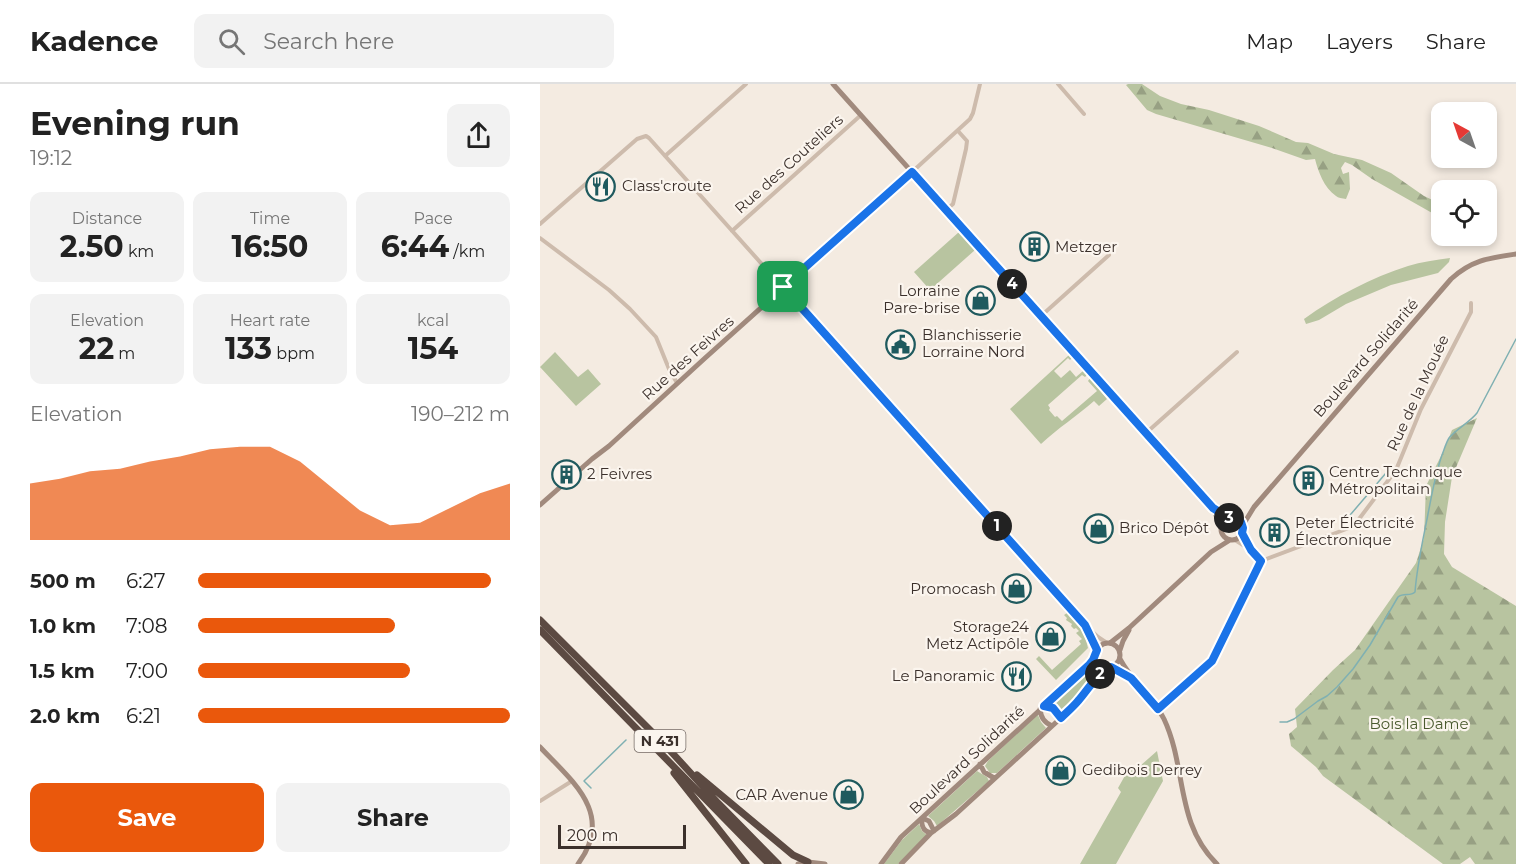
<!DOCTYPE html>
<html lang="en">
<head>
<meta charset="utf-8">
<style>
  :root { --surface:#fff; --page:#f2f2f2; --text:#222; --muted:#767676; --line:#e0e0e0; --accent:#ea580c }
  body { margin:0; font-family:Montserrat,sans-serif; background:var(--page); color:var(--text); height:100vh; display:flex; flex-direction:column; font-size:22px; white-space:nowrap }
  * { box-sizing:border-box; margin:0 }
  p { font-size:20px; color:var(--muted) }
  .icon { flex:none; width:33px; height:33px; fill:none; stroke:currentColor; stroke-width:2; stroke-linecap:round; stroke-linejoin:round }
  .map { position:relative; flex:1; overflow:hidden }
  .details { display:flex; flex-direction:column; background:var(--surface); width:540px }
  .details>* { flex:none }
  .needle { width:39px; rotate:320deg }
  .controls { position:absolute; left:891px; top:18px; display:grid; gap:12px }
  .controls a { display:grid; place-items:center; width:66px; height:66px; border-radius:12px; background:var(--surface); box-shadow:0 3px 9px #0003; font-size:30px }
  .scale { position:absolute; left:18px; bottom:15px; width:128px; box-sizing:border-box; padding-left:6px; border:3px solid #3b302b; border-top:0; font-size:16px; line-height:21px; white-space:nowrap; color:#3b302b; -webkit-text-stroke:4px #fbf5ee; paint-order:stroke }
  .pin { position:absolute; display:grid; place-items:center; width:51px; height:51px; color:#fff; margin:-26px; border-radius:12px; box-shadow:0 3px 9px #0006 }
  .km { position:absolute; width:30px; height:30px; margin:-15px; border-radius:50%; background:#222; color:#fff; font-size:16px; line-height:30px; text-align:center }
  .round { display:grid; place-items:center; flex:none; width:63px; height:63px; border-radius:12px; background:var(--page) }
  .head { display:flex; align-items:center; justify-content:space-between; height:102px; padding:0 30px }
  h1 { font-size:33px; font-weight:700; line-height:45px }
  .figures { display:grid; grid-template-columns:repeat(3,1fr); gap:9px; height:102px; padding:6px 30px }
  .figures div { display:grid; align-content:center; border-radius:12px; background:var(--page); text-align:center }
  .figures b { font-size:30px; font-weight:700 }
  .figures small { font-size:16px; font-weight:400 }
  .figures p { font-size:16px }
  .chart { height:168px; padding:12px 30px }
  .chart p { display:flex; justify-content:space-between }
  .chart svg { width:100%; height:108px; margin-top:6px; fill:var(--accent); opacity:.7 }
  .cta { display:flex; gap:12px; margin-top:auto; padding:12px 30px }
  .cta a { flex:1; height:69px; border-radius:12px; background:var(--accent); color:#fff; font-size:24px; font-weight:700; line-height:69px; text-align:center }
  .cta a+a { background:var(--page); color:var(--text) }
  ul { padding:0 30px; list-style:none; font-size:20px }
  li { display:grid; grid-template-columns:96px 72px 1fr; align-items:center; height:45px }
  li i { height:15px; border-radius:8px; background:var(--accent) }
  header { display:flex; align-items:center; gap:36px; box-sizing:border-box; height:84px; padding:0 30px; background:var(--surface); border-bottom:2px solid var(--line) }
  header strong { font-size:28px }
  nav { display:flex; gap:33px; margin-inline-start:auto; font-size:21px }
  .search { width:420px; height:54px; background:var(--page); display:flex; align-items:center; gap:15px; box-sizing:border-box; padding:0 21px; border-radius:12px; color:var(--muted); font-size:22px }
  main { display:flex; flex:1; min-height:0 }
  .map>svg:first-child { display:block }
  .green { fill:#b8c4a0 }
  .forest { fill:url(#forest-firs) }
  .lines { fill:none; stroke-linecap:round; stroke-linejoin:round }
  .stream { stroke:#7fb0b2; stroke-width:1.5 }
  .street { stroke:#cdbbac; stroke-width:4 }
  .secondary { stroke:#a18a7d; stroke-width:5 }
  .highway { stroke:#5c4a42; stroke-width:7 }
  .route-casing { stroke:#fff; stroke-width:12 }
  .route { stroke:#1a73e8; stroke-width:8 }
  .labels { text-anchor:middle; stroke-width:4.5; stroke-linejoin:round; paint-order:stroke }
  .shield { fill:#fbf5ee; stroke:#756b66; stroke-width:1.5 }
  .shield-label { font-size:14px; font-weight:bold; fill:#3b302b }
  .street-label { font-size:15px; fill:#3b302b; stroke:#fbf5ee }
  .poi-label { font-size:15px; fill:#3b302b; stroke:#fbf5ee; text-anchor:start }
  .park-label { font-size:15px; fill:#4a5a2e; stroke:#fbf5ee }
</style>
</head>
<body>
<header>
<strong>Kadence</strong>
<div class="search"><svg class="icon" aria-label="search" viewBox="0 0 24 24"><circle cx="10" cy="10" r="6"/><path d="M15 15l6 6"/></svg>Search here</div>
<nav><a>Map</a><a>Layers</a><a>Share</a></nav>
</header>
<main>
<section class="details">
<div class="head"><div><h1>Evening run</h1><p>19:12</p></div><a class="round"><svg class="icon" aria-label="share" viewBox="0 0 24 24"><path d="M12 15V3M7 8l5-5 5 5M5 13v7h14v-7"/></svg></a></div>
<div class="figures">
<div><p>Distance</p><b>2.50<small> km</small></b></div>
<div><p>Time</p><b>16:50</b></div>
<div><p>Pace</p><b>6:44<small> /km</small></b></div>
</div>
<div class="figures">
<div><p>Elevation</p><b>22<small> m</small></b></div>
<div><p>Heart rate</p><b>133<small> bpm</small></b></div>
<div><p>kcal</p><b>154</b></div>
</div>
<div class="chart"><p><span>Elevation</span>190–212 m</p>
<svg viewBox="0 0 160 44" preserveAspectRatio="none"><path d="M0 44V21L10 19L20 16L30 15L40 12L50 10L60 7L70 6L80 6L90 12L100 22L110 32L120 38L130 37L140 31L150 25L160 21V44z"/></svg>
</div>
<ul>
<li><b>500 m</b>6:27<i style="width:94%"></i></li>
<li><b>1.0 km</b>7:08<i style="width:63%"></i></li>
<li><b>1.5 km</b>7:00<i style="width:68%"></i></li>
<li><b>2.0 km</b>6:21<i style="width:100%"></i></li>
</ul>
<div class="cta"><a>Save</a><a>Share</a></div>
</section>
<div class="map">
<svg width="976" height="780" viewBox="0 0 976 780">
  <defs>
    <pattern id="forest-firs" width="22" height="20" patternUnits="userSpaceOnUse" patternTransform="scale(1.5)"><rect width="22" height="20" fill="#b8c4a0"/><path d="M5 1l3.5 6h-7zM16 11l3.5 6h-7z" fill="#97a083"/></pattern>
  </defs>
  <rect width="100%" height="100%" fill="#f4ebe1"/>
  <path class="green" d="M419 148 435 166 390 206 374 188Z
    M910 174 909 178 898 189 851 201 806 220 779 236 766 240 764 235C796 212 831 194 868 182 881 178 896 176 910 174Z
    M15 268 38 293 48 285 61 300 36 322 0 283Z
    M529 271 532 274 530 276 528 274 514 287 521 294 530 286 536 293 543 287 547 291 545 293 542 291 508 321 510 324 509 326 515 333 517 332 522 337 557 307 548 297 550 294 567 315 559 322 554 317C537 332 518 344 501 360L470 325Z
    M527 529 544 548 548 564 516 596 496 575 499 572 512 586 541 560 539 557 542 555 536 549 539 547 536 544 534 545 531 542 532 540 526 536 527 534 524 531Z
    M550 584 556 590 523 629 516 623 510 621 509 620Z
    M497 631H498L501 638 506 644 457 689H450L445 682 448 677Z
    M617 667 623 697 576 780H540L581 708 578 704 591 681 594 685 600 682Z
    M437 687 447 693 449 697 397 742 394 737 388 732Z
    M379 740 382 747 387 751 358 780H344L362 756Z"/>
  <path class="forest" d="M588 0H602L620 12 641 20 669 26 719 42 756 58 768 59 794 70 822 76 851 89 884 112 901 120V134L832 95 812 81 805 78 801 84 803 90 809 88 810 105 806 115C802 114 798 114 796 112 784 104 778 87 775 75L766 76 732 64 616 30 607 26 586 1Z
    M937 334 912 393 905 438 904 470 912 483 976 522V780H935L930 773 920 780H903L783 692 776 683 751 662 749 650 757 643 755 625 793 586 815 566 876 479 884 454 886 402 904 366 912 346Z"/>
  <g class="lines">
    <path class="stream" d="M805 437 846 389
      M740 638H747L754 635 778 617 787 612 797 603 813 585 830 561 858 513C864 508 870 513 875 508 877 481 883 456 888 430 892 410 895 391 902 371 904 366 906 359 909 354 916 345 929 339 937 329L976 255
      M51 704 44 697 86 656"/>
    <path class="street" d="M518 0 544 30
      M125 72 206 0
      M372 88 430 35 433 29 440 0
      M406 126 413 120 426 65 427 57 418 47
      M0 140 97 55 106 52 109 54 545 541 558 553 567 559
      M192 147 321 31
      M0 154 69 206 90 225 116 253 129 285 137 299
      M501 232 569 171
      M606 349 697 268
      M702 449 710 465
      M695 456 711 466 721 477
      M547 545 557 566
      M618 625 674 574 721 477 809 444 816 439 856 386 881 325 931 228V219
      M0 717 32 697"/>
    <path class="secondary" d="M293 0 673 424 689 434
      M0 421 52 375 69 362 164 275 372 88
      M673 425 681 442
      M681 445a11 11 0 1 1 22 0a11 11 0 1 1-22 0Z
      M703 441 714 423 911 195C932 176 949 174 976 170
      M556 571a12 12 0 1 1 24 0a12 12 0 1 1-24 0Z
      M570 559 589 544 671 468 690 456
      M580 566 583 557 589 546
      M580 575C592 598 613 613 624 635 647 684 635 739 677 780
      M572 583 590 593
      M504 622 513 624 521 634
      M500 625C501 634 504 638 512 642
      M0 663C33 698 75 730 38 780
      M440 680 444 688 454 694
      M382 734C381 742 383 747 391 749
      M382 734 389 737 394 747
      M258 780 268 778 285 780
      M341 780 361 753 549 581 556 568
      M361 780 391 749 416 730 535 621 556 595 568 583"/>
    <path class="highway" d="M0 536 125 661 178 719 238 780
      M0 546 229 780
      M134 689 206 780
      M157 691 253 771 268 778"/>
  </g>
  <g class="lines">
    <defs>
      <path id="route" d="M372 88 673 424 689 434H694L701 438 703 444 702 449 711 466 721 477 672 577 618 625 591 594 571 583C557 589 548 606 538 617 533 623 527 628 521 634L513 624 504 622 549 581 553 576 557 566 545 541 243 203Z"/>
    </defs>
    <use href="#route" class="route-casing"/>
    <use href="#route" class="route"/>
  </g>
  <defs>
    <symbol id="restaurant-ring" viewBox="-11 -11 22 22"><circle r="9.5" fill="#fbf5ee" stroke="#1f5a5e" stroke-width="1.5"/><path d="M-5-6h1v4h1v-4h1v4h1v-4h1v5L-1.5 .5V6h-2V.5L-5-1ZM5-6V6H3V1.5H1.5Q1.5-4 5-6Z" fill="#1f5a5e"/></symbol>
    <symbol id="building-ring" viewBox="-11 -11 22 22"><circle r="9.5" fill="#fbf5ee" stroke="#1f5a5e" stroke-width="1.5"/><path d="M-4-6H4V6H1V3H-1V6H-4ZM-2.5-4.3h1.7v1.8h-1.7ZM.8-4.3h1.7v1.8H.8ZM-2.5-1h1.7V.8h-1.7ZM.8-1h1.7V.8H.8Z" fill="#1f5a5e"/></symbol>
    <symbol id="shop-ring" viewBox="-11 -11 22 22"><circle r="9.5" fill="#fbf5ee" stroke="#1f5a5e" stroke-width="1.5"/><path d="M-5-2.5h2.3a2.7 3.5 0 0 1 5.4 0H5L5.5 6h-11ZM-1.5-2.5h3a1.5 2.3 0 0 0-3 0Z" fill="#1f5a5e"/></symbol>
    <symbol id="civic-ring" viewBox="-11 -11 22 22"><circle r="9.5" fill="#fbf5ee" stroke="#1f5a5e" stroke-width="1.5"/><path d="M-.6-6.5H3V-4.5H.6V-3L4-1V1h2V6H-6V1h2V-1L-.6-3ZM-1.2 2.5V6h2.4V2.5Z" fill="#1f5a5e"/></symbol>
  </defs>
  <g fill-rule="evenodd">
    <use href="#restaurant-ring" x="44" y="86" width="33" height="33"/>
    <use href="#building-ring" x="478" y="146" width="33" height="33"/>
    <use href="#shop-ring" x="424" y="200" width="33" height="33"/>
    <use href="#civic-ring" x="344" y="244" width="33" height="33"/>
    <use href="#building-ring" x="10" y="374" width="33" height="33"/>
    <use href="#building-ring" x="752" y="380" width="33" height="33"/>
    <use href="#shop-ring" x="542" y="428" width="33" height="33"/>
    <use href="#building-ring" x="718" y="432" width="33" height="33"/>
    <use href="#shop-ring" x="460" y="488" width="33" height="33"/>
    <use href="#shop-ring" x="494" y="536" width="33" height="33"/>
    <use href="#restaurant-ring" x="460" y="576" width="33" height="33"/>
    <use href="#shop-ring" x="504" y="670" width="33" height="33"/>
    <use href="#shop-ring" x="292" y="694" width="33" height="33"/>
  </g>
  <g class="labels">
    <rect class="shield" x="94.5" y="646" width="51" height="22" rx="4.5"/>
    <g class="shield-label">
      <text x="120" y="662">N 431</text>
    </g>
    <g class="street-label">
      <text transform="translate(249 80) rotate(-42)" y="5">Rue des Couteliers</text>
      <text transform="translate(148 274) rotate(-42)" y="5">Rue des Feivres</text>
      <text transform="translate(826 274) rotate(-49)" y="5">Boulevard Solidarité</text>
      <text transform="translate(878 309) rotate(-65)" y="5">Rue de la Mouée</text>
      <text transform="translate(427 676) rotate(-43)" y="5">Boulevard Solidarité</text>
    </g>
    <g class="poi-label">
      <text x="82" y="107">Class'croute</text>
      <text x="515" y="168">Metzger</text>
      <text x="420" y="212" text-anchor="end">Lorraine<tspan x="420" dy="17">Pare-brise</tspan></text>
      <text x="382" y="256">Blanchisserie<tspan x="382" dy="17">Lorraine Nord</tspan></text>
      <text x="789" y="393">Centre Technique<tspan x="789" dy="17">Métropolitain</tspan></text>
      <text x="47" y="395">2 Feivres</text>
      <text x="755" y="444">Peter Électricité<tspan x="755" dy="17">Électronique</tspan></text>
      <text x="579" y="449">Brico Dépôt</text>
      <text x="456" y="510" text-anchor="end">Promocash</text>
      <text x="489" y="548" text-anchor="end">Storage24<tspan x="489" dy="17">Metz Actipôle</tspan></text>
      <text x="455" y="597" text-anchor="end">Le Panoramic</text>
      <text x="542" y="691">Gedibois Derrey</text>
      <text x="288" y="716" text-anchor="end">CAR Avenue</text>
    </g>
    <g class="park-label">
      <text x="879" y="645">Bois la Dame</text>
    </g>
  </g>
</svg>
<div class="controls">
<a><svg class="needle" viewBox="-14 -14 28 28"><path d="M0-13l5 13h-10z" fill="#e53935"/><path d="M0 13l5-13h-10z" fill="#767676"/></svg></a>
<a><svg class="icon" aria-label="locate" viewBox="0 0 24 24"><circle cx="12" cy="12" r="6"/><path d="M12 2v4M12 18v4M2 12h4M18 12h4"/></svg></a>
</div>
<div class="scale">200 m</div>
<div class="pin" style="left:243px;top:203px;background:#1e9e55"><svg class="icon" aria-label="arrive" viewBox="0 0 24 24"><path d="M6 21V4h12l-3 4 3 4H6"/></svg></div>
<b class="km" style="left:457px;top:442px">1</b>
<b class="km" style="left:560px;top:590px">2</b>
<b class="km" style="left:689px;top:434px">3</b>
<b class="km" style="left:472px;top:200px">4</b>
</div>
</main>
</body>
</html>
